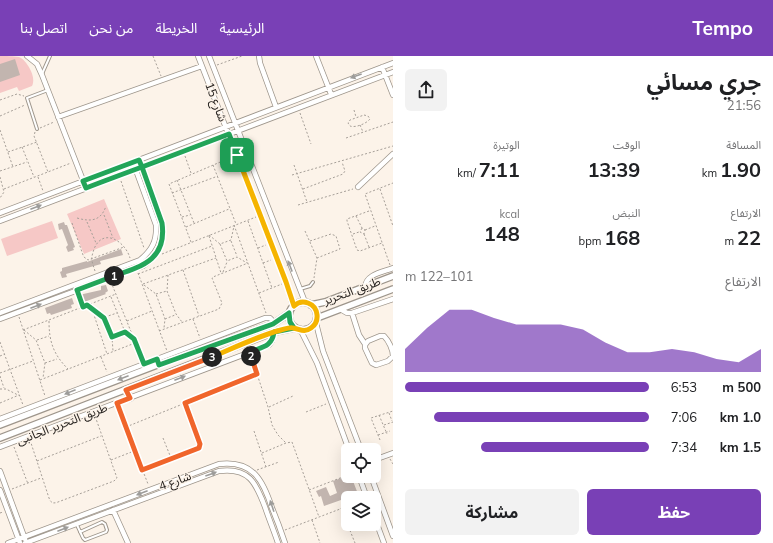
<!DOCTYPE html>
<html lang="ar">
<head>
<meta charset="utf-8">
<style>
  :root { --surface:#fff; --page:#f2f2f2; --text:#202124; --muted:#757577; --accent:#7940b6 }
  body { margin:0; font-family:Mulish,"Noto Sans Arabic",sans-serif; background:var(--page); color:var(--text); direction:rtl; height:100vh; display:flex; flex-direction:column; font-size:15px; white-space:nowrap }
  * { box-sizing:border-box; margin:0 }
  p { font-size:13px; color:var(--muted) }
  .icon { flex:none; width:22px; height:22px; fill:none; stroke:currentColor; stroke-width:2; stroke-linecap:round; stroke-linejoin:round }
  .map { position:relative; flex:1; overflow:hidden; direction:ltr }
  .panel { display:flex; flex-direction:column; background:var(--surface); width:380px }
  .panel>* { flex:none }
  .controls { position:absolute; left:341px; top:387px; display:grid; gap:8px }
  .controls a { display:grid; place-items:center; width:40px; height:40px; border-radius:6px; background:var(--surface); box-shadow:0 4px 16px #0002; font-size:20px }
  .pin { position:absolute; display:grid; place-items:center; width:34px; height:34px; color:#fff; margin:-17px; border-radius:8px; box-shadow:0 2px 6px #0006 }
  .km { position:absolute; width:20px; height:20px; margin:-10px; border-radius:50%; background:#222; color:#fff; font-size:11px; line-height:20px; text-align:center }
  .round { display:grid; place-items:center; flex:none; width:42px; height:42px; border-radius:6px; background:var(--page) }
  .head { display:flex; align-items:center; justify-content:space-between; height:68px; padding:0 12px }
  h1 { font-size:22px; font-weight:700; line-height:30px }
  .figures { display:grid; grid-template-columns:repeat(3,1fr); gap:6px; height:68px; padding:4px 12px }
  .figures div { display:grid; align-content:center }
  .figures b { font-size:20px; font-weight:700 }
  .figures small { font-size:11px; font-weight:400 }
  .figures p { font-size:11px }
  .chart { height:112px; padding:8px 12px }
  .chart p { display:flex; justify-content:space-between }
  .chart svg { width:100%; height:72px; margin-top:4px; fill:var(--accent); opacity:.7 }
  .cta { display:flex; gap:8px; margin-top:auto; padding:8px 12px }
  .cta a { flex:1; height:46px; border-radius:6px; background:var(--accent); color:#fff; font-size:16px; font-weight:700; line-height:46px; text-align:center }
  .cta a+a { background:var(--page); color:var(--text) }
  ul { padding:0 12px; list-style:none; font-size:13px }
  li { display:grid; grid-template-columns:64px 48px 1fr; align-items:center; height:30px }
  li i { height:10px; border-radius:5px; background:var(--accent) }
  header { display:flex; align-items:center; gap:24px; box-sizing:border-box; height:56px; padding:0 20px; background:var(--accent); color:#fff }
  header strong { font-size:19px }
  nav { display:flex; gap:22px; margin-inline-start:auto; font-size:14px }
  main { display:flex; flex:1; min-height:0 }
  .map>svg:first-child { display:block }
  .green { fill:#f6c8c6 }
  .building { fill:#c2b5af }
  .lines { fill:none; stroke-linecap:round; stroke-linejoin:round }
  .service-casing { stroke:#9e968c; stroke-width:4 }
  .minor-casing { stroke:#9e968c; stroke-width:6 }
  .tertiary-casing { stroke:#9e968c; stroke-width:8 }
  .path { stroke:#a69f98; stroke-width:1; stroke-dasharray:2 2; stroke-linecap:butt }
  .service { stroke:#fff; stroke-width:2 }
  .minor { stroke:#fff; stroke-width:4.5 }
  .tertiary { stroke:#fff; stroke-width:5.5 }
  .oneway { fill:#9d9c9a }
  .split-1-casing { stroke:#fff; stroke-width:8 }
  .split-2-casing { stroke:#fff; stroke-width:8 }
  .split-3-casing { stroke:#fff; stroke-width:8 }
  .split-4-casing { stroke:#fff; stroke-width:8 }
  .split-1 { stroke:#22a559; stroke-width:5 }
  .split-2 { stroke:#22a559; stroke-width:5 }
  .split-3 { stroke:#f0652b; stroke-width:5 }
  .split-4 { stroke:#f5b400; stroke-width:5 }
  .labels { text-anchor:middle; stroke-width:3; stroke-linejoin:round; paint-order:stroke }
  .street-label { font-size:12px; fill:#26221f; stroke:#fcf3e9 }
</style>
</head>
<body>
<header>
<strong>Tempo</strong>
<nav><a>الرئيسية</a><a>الخريطة</a><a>من نحن</a><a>اتصل بنا</a></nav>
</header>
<main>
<section class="panel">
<div class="head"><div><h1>جري مسائي</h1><p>21:56</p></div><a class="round"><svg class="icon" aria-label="share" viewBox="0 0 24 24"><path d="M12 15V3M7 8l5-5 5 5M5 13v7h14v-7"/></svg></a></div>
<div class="figures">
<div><p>المسافة</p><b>1.90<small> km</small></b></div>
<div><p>الوقت</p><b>13:39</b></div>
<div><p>الوتيرة</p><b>7:11<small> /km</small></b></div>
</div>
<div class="figures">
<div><p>الارتفاع</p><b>22<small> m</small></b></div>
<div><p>النبض</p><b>168<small> bpm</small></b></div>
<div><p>kcal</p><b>148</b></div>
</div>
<div class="chart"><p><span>الارتفاع</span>101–122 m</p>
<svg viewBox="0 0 160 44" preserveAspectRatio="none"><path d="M0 44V30L10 17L20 6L30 6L40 11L50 15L60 15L70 15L80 18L90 26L100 32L110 32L120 30L130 32L140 36L150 38L160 30V44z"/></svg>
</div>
<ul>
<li><b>500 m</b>6:53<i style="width:100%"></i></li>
<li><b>1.0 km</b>7:06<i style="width:88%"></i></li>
<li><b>1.5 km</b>7:34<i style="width:69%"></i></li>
</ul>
<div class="cta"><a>حفظ</a><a>مشاركة</a></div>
</section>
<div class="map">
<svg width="393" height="487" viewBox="0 0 393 487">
  <rect width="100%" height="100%" fill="#fcf3e9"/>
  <path class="green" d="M0 0C5 0 14 0 19 1 27 4 37 22 32 30L19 35 17 31 0 37Z
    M104 143 121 183 84 198 67 158Z
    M52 165 58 182 7 200 1 183Z"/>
  <path class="building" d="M15 3 20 19 0 26V8Z
    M64 166 65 169H67L75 191 73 192 74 194 68 196 66 191 68 189 62 173 59 174 58 168Z
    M121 193 123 199 100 205 101 208 66 218 67 221 62 222 60 216 62 215V212L87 205V206Z
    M106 229 108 235 105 237 106 238 84 246 83 244 81 245 79 239 101 234V230Z
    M72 242 74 248 71 249 72 252 51 259 50 257 47 258 45 252Z
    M347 420H351L358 438 324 450 321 440 319 441 316 435 326 431 330 440 337 437 333 425Z"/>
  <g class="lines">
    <defs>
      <path id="service" d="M42 18 50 0
        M37 73 27 42 48 34
        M300 233 310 230 313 226
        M77 469 83 482 85 484 106 476 107 474 105 468 102 466 80 476"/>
      <path id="minor" d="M27 0 37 8 42 19 86 132
        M198 0 286 226 293 250
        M209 0 305 246
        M259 0 260 7 276 51
        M316 0 331 38
        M382 11 393 39
        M58 61 202 10
        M358 131 393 98
        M0 157 393 7
        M0 165 393 16
        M365 231C366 218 383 216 393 212
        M340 253 347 257H352L393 243
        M0 257 140 204C152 194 157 185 156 169L133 106
        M352 257 359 279 365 288
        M0 263 143 210C159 199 165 185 162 167L141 109
        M316 267 323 295 361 394
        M301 275 317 307 349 394
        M380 280H384C389 285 393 294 393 300L388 305 376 309 372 307 365 292V289L368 285Z
        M0 363 265 262H270L272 264 273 268
        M0 391 269 289 272 285 274 276
        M374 404 393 397
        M0 415 25 483
        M359 420 367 442
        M371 420 393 480
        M0 434 20 487
        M113 454 128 487
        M374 460 384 487
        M8 487 219 408C253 404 263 424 272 452 277 464 281 475 285 487
        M25 487 219 415C249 411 256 427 265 451 269 463 274 475 278 487"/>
      <path id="tertiary" d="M289 260a14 14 0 1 1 28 0a14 14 0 1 1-28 0Z
        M311 249 325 246 393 220
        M317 262 393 233
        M126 334 130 342
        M0 369 165 306 273 268 289 257
        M0 382 274 276 294 272"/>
    </defs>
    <use href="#service" class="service-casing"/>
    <use href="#minor" class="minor-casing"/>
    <use href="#tertiary" class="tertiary-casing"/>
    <path class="path" d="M153 0 161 20
      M217 9 242 0
      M0 44 17 38 24 40
      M354 54 356 61
      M300 57 311 88
      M364 59 368 60 370 63C366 68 355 72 350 70L348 67 350 64Z
      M0 60 25 49
      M360 69 363 76
      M40 72 54 66
      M0 74 13 111
      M35 76 34 80 48 116
      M346 82 393 66
      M22 91 34 121
      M8 96 37 86
      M185 100 191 117
      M213 109 236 168
      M294 109 307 146
      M0 115 27 106
      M292 119 393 90
      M0 121 4 136 0 142
      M38 121 43 135
      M177 124 194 167
      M121 125 144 192
      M4 133 71 107
      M303 133 343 118 345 115 342 106
      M380 133 393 170
      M172 137 218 120
      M298 149 353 133
      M369 155 347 163V165L357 194 360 195 382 187
      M104 159 113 182
      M356 160 362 172 365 174 364 178 360 176 362 172
      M182 161 190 159
      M77 162C91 166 101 165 106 150
      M248 165 272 232
      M87 166 96 187
      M72 167 83 199 85 202 88 204 124 191
      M234 169 266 257
      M186 171 229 153
      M365 174 375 170
      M305 175 317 202 314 222
      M353 178 359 176
      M364 178 369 191
      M209 179 220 188 231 184 234 170
      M209 180 221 217
      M231 185 237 200
      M310 185 331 178 336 180 340 193 317 202
      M191 186 169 128 232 101
      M220 188 227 205 237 201 247 207
      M258 192 266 189
      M162 198 256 161
      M263 207 271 204
      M390 209 365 138 393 127
      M183 214 199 260
      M95 215C94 212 93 209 92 205 91 201 93 197 94 193 103 171 125 185 130 202
      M223 216 227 206
      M138 217 167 295
      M138 218 212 190
      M168 219 167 235 176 258 182 266
      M111 226 142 303
      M143 228 216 202
      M144 229 156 238 165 263 164 272
      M259 237 282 228
      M156 238 167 235
      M78 239 83 251
      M111 241 125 276 133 283
      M88 250 104 262 112 281 113 295
      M92 253 107 298
      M19 261 45 340
      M105 261 117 257
      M165 263 175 259
      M193 263 200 282
      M49 265C49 285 53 298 68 313
      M127 265 152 255
      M23 274 116 238
      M24 274 36 284 45 307 43 322
      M159 275 219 253 222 247 212 222 213 221 248 207
      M113 281 125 276
      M37 284 49 280
      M0 286 23 349
      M0 300 5 298
      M251 300 268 351 272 369 278 379 286 387
      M101 301 107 316
      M45 307 57 303
      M0 317 33 305
      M0 320 4 332
      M40 324 135 287
      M0 333H6L18 339
      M0 347 19 339
      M118 351 148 428
      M269 351 293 340
      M306 356 326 348
      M389 357 392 365
      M379 359 387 378
      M384 369 393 366
      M126 371 257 318
      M254 375 266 411
      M378 379 390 375
      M163 382 171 402
      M30 384 49 442C51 447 53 448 58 446L114 425 117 422 95 360
      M380 384 371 362 393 355
      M14 391 28 428
      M262 397 286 387 292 386 319 461
      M390 403 393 408
      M111 404 134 395
      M37 405 101 380
      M142 414 199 392 200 389 186 348
      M257 414 279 406
      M12 433 41 422
      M309 434 348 419
      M341 452 355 487
      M0 457 3 456
      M312 464 320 487
      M285 474 348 450"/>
    <use href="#service" class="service"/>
    <use href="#minor" class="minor"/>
    <use href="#tertiary" class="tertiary"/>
  </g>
  <defs><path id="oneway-solid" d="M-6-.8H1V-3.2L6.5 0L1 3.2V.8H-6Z"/></defs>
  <g class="oneway">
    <use href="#oneway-solid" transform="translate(356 20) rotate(160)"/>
    <use href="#oneway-solid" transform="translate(36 151) rotate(-21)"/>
    <use href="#oneway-solid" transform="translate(290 210) rotate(-111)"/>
    <use href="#oneway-solid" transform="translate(36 250) rotate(-21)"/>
    <use href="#oneway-solid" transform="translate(123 322) rotate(159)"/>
    <use href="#oneway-solid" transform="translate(180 322) rotate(-21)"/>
    <use href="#oneway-solid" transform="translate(70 336) rotate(158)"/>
    <use href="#oneway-solid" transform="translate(211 418) rotate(-20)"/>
    <use href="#oneway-solid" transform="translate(142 437) rotate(159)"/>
    <use href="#oneway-solid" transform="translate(272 450) rotate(-109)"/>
    <use href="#oneway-solid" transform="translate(63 473) rotate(-21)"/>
  </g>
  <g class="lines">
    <defs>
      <path id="split-1" d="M114 220C143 210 167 203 162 167L142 111 139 104 83 125 86 132C104 125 123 118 142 111L229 78 237 99"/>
      <path id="split-2" d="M114 220 77 234 83 251 87 249 104 262 112 281 125 276 134 283 144 308 157 303 159 309 273 268 289 257 290 266 294 272 274 276C272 291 262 291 250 296L251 300"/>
      <path id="split-3" d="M212 301 126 334 130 342 117 347 142 414 199 392 200 388 185 347 257 318 251 300"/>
      <path id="split-4" d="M212 301C234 292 258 280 281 274 285 273 290 271 293 272 300 273 304 277 311 272 320 266 319 251 308 247 303 245 298 246 294 250L286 226 237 99"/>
    </defs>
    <use href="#split-1" class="split-1-casing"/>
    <use href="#split-2" class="split-2-casing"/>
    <use href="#split-3" class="split-3-casing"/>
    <use href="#split-4" class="split-4-casing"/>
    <use href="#split-1" class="split-1"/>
    <use href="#split-2" class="split-2"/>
    <use href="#split-3" class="split-3"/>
    <use href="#split-4" class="split-4"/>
  </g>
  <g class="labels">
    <g class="street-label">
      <text transform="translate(216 46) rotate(69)" y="4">شارع 15</text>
      <text transform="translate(352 235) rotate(-20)" y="4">طريق التحرير</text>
      <text transform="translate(62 368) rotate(-21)" y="4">طريق التحرير الجانبى</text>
      <text transform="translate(175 425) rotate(-20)" y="4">شارع 4</text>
    </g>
  </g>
</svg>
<div class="controls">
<a><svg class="icon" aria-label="locate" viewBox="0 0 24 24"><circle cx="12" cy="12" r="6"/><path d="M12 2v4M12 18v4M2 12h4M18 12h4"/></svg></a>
<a><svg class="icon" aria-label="layers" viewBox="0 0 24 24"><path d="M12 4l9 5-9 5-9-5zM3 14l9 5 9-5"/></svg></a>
</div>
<div class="pin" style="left:237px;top:99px;background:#1e9e55"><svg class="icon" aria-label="arrive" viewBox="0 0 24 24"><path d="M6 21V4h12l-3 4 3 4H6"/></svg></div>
<b class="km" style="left:114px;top:220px">1</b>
<b class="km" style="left:251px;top:300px">2</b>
<b class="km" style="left:212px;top:301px">3</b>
</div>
</main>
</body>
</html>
